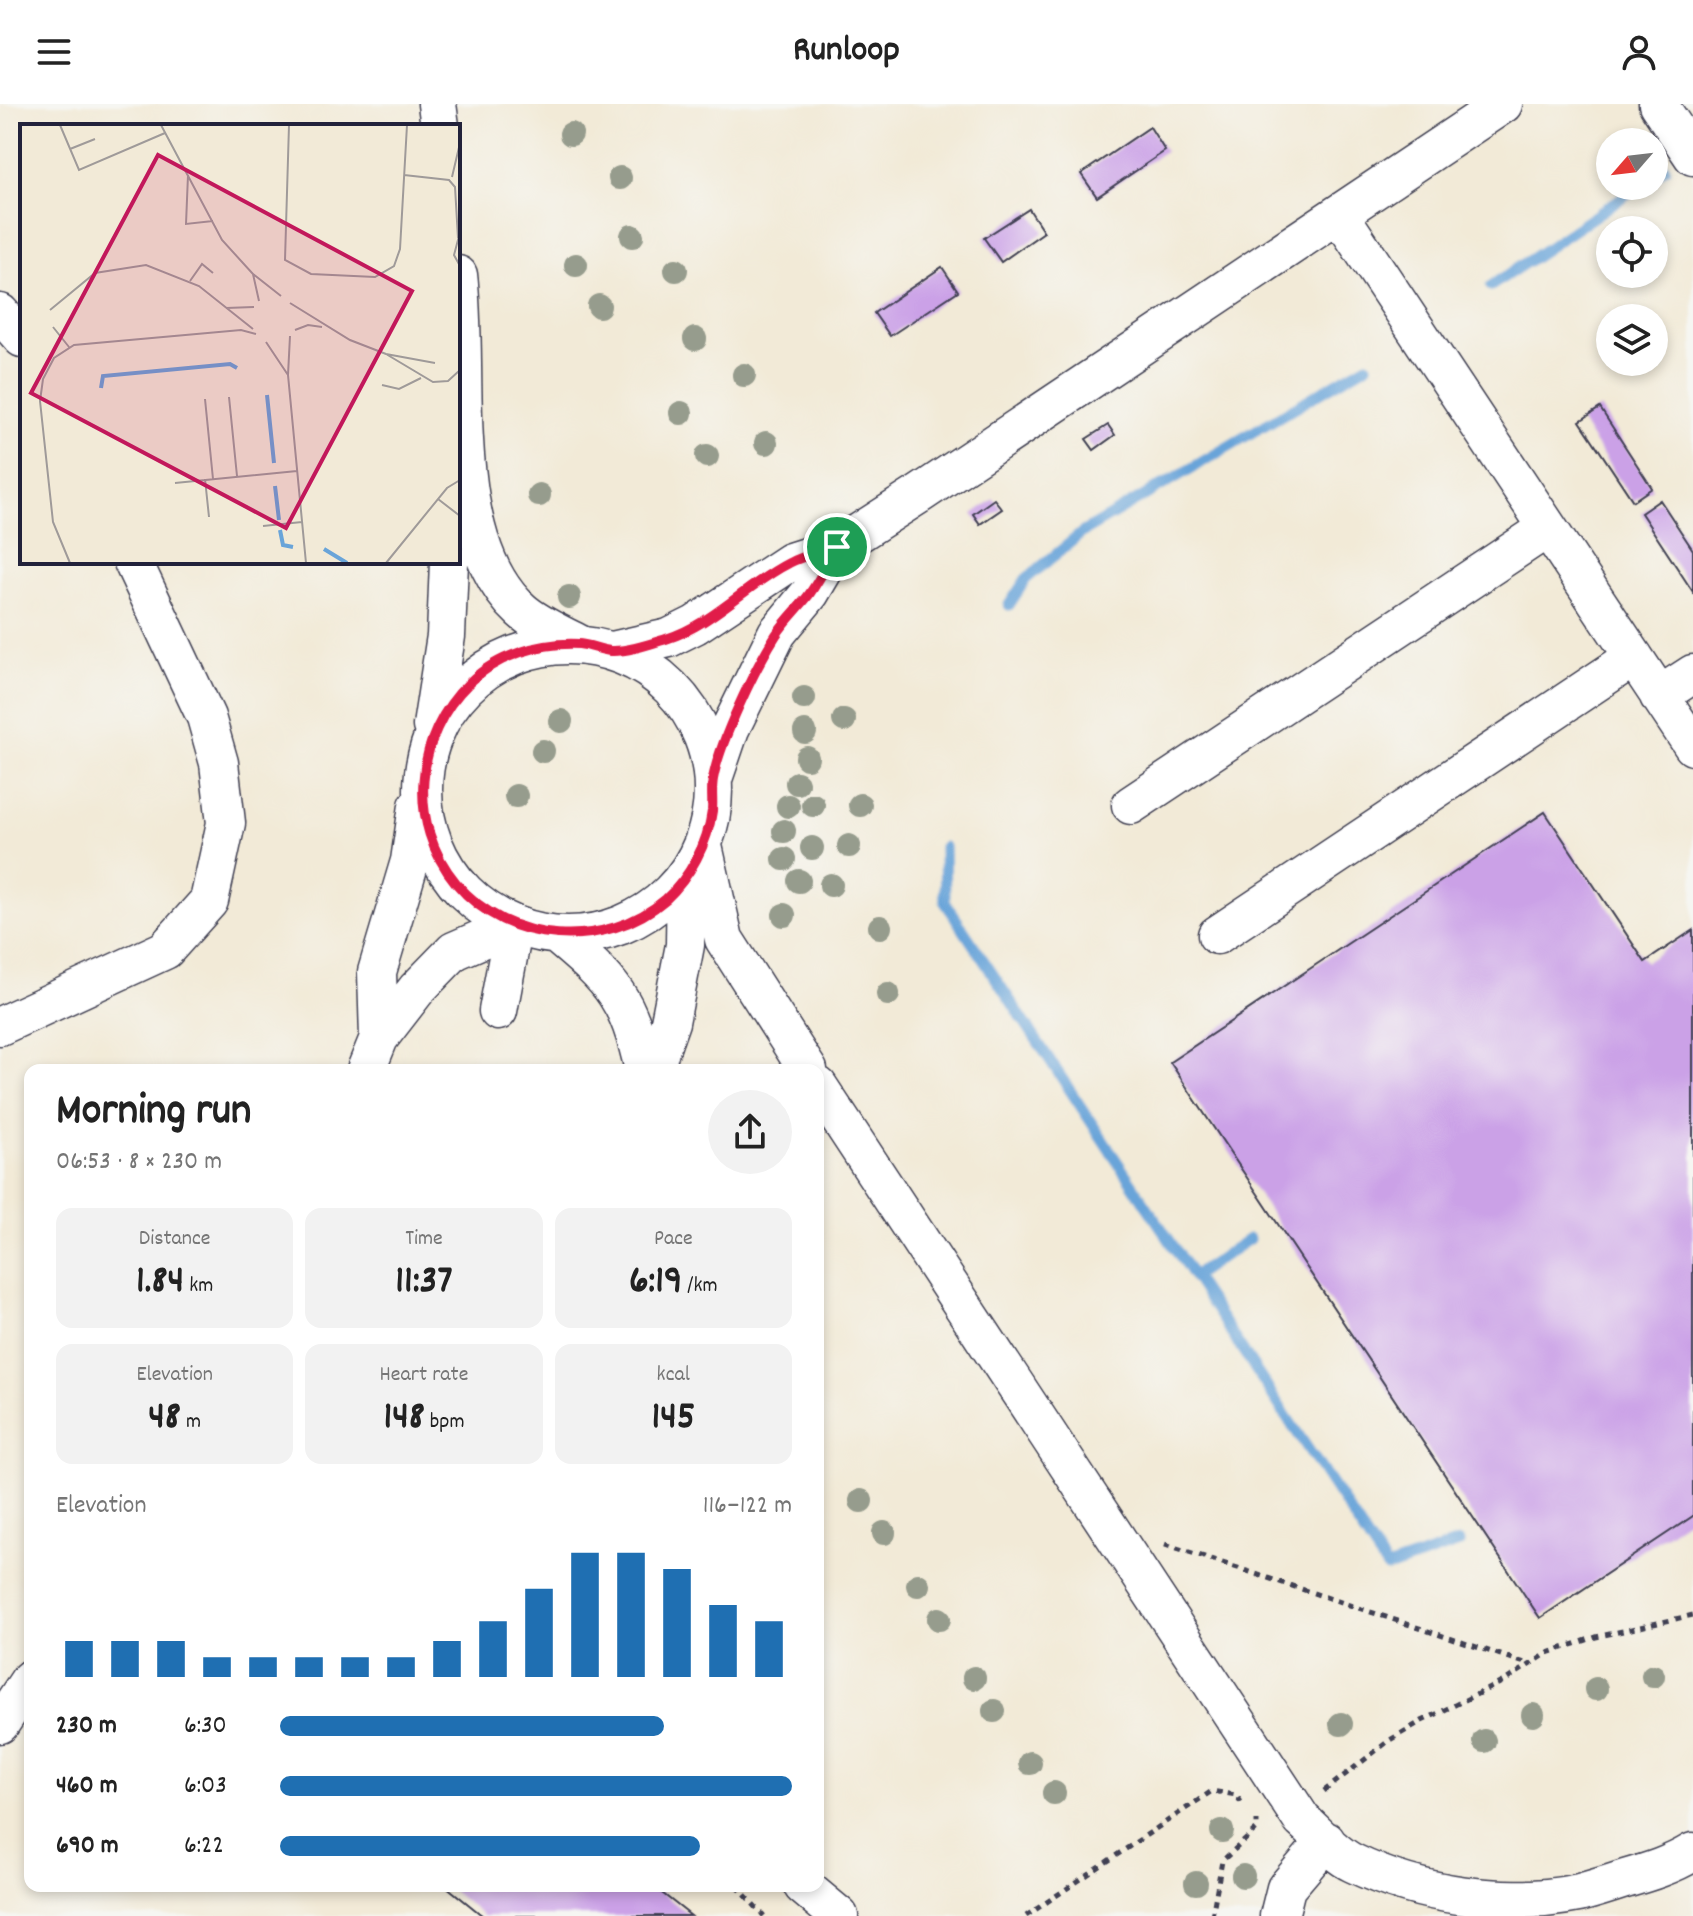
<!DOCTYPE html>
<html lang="en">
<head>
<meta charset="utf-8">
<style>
  :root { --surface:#fff; --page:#f2f2f2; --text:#222; --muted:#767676; --accent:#1f6fb2 }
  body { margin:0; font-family:Dekko,sans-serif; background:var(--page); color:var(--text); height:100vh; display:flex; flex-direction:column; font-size:30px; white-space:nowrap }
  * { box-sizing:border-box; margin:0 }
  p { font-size:26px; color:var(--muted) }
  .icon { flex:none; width:44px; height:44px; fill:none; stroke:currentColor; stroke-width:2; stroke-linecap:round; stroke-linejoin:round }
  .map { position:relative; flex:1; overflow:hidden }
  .side { position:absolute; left:24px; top:960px; width:800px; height:828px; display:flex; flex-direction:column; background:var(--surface); border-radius:16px; box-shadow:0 4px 12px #0003 }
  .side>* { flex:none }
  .needle { width:52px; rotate:242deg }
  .buttons { position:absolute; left:1596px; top:24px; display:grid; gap:16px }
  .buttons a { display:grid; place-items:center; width:72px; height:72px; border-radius:50%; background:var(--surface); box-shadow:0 4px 12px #0003; font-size:40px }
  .pin { position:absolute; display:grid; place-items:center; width:68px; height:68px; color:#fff; margin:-34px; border:4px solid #fff; border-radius:50%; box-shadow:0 2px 8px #0007 }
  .round { display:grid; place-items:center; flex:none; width:84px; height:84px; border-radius:42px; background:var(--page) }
  .head { display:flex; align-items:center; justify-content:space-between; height:136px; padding:0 32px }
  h1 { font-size:44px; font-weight:700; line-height:60px }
  .figures { display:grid; grid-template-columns:repeat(3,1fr); gap:12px; height:136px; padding:8px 32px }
  .figures div { display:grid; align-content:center; border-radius:16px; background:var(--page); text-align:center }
  .figures b { font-size:40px; font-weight:700 }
  .figures small { font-size:22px; font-weight:400 }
  .figures p { font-size:22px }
  .chart { height:224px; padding:16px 32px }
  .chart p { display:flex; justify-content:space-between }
  .chart svg { width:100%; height:144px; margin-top:8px; stroke:var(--accent); stroke-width:6 }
  ul { padding:0 32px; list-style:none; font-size:26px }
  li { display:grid; grid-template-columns:128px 96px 1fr; align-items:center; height:60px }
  li i { height:20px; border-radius:10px; background:var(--accent) }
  header { display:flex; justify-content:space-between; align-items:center; height:104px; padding:0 32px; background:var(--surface); font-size:36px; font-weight:700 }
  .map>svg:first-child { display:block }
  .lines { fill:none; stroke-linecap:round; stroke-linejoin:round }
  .stream { stroke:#69a4d9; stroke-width:11 }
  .building { fill:#cba1e7 }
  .minor-casing { stroke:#414052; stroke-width:41 }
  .path { stroke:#414052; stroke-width:5; stroke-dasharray:6 6; stroke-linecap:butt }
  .minor { stroke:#fff; stroke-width:38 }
  .tree { fill:#969c8d }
  .route-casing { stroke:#fff; stroke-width:16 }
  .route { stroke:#e11d48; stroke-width:10 }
  .inset-river { fill:none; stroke:#69a4d9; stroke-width:4 }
  .inset-road { fill:none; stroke:#9f9a99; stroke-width:2 }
  .view { fill:#c2185b; fill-opacity:0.15; stroke:#c2185b; stroke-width:4 }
  .inset-edge { fill:none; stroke:#22223b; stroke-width:4 }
</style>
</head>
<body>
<header><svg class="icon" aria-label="menu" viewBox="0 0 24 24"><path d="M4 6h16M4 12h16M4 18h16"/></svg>Runloop<svg class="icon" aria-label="person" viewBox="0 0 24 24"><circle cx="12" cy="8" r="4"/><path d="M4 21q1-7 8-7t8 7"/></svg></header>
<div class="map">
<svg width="1693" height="1812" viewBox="0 0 1693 1812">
  <rect width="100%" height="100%" fill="#f6f6f2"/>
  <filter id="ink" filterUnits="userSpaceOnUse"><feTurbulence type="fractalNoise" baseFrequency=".0125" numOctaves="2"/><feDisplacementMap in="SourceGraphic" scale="16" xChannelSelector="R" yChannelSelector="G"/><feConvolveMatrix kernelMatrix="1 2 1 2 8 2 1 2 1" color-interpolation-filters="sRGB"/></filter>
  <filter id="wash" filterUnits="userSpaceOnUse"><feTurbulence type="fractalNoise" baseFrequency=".006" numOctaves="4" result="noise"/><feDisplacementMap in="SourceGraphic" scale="32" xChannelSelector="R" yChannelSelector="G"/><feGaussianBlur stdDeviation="1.8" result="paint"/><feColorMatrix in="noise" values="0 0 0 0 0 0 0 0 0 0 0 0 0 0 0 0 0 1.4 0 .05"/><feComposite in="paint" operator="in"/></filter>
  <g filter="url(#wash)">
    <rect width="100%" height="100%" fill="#f2ead7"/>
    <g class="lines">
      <path class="stream" d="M1654 72 1665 64
        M1491 182 1639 82
        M1009 501 1026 475 1083 428 1367 261
        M944 743 945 798 1387 1464 1459 1439
        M1194 1172 1249 1135"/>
    </g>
    <g id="blocks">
      <path class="building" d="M1150 23 1165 47 1097 93 1081 70Z
        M1029 105 1044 128 1001 158 984 134Z
        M942 163 958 187 890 232 874 209Z
        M1600 304 1652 384 1633 397 1580 317Z
        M1108 321 1115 331 1094 346 1086 335Z
        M994 395 1002 405 980 420 973 410Z
        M1660 396 1693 446V488L1641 409Z
        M1545 708 1645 858 1693 826V1412L1540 1514 1170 958Z
        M446 1782H653L691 1812H483Z"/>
    </g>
  </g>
  <g filter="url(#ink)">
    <use href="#blocks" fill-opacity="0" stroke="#414052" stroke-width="2"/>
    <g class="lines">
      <defs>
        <path id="minor" d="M437 0 440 22
          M1658 0 1693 52
          M1339 110 1693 642
          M458 171C470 268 443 435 521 506 536 520 560 530 579 540
          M0 209 22 234
          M423 686a145 145 0 1 1 290 0a145 145 0 1 1-290 0Z
          M612 547 669 534 695 521 790 458 837 443 921 389 1503 0
          M1659 592 1693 570
          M432 622 446 532 449 458
          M713 675 730 625 777 529 810 489 837 443
          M1131 701 1548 424
          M703 742 724 835 808 966
          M1217 831 1634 553
          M558 832C614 879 628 894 644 966
          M498 907 514 821
          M0 922 165 846 209 797 226 719 219 659 206 613 133 458
          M379 934 377 868 410 757 418 702
          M366 966 379 934 417 885 454 847 514 821
          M653 966 670 918 685 841 686 771
          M818 982 1302 1716C1317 1729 1334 1750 1353 1759 1419 1791 1506 1804 1579 1789 1594 1785 1610 1780 1625 1775 1649 1768 1672 1761 1693 1748
          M0 1620 30 1575
          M803 1782 839 1812
          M1279 1812 1286 1784 1326 1737"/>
      </defs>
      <use href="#minor" class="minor-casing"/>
      <path class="path" d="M1165 1440 1528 1560
        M1324 1687 1390 1636 1422 1617 1506 1576 1548 1549 1596 1533 1693 1511
        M737 1782 764 1812
        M660 1787 666 1782
        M1026 1812 1212 1687 1236 1691 1241 1698
        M1212 1812 1222 1757 1257 1725V1717"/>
      <use href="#minor" class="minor"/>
    </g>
    <g class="tree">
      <circle cx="571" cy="30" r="12"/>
      <circle cx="620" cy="74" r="12"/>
      <circle cx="632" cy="132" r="12"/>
      <circle cx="576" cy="161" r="12"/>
      <circle cx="676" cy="166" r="12"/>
      <circle cx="599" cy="202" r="12"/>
      <circle cx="695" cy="235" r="12"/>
      <circle cx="744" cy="271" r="12"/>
      <circle cx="681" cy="309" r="12"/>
      <circle cx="766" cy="339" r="12"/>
      <circle cx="707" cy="352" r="12"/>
      <circle cx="539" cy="391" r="12"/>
      <circle cx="569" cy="493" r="12"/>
      <circle cx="804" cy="594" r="12"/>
      <circle cx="844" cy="616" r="12"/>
      <circle cx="561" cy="617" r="12"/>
      <circle cx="805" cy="628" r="12"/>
      <circle cx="543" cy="647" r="12"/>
      <circle cx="807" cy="654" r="12"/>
      <circle cx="797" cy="679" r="12"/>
      <circle cx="516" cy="692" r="12"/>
      <circle cx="813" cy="701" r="12"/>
      <circle cx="860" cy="701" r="12"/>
      <circle cx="788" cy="702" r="12"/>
      <circle cx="784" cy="727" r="12"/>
      <circle cx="849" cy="742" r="12"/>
      <circle cx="812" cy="744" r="12"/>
      <circle cx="784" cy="755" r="12"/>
      <circle cx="799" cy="777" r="12"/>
      <circle cx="831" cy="781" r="12"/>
      <circle cx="784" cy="811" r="12"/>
      <circle cx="880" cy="823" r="12"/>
      <circle cx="888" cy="890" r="12"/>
      <circle cx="861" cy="1397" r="12"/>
      <circle cx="884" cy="1429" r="12"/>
      <circle cx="918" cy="1481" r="12"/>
      <circle cx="939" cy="1515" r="12"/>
      <circle cx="1653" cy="1572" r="12"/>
      <circle cx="974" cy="1574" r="12"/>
      <circle cx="1596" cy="1585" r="12"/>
      <circle cx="994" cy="1607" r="12"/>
      <circle cx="1533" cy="1611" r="12"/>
      <circle cx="1341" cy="1620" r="12"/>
      <circle cx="1484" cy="1637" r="12"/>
      <circle cx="1030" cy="1659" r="12"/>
      <circle cx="1054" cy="1689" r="12"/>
      <circle cx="1222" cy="1727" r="12"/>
      <circle cx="1243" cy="1772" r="12"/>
      <circle cx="1196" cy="1779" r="12"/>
    </g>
  </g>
  <g class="lines" filter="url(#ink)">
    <defs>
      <path id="route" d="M837 443C828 459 819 477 808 492 798 505 785 517 776 531 755 564 720 637 713 675 711 686 713 696 712 707 708 739 690 773 666 795 606 847 508 842 456 779 407 720 414 632 469 579 497 551 541 538 579 540 590 541 600 546 610 547 627 548 650 540 666 535 712 521 747 480 789 459 803 451 821 448 837 443Z"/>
    </defs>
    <use href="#route" class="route-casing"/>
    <use href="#route" class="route"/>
  </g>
  <g transform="translate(20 20)">
    <rect width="440" height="440" fill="#f2ead7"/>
    <path class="inset-river" d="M81 264 83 252 210 240 217 244M247 271 254 339M255 362 259 396M260 406 263 421 273 423M304 425 327 439"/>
    <path class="inset-road" d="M40 1 59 46 145 9M141 1 202 116 233 150 239 177M269 1 265 136 291 150 355 153 374 142 380 125 387 1M50 25 75 15M168 51 166 100 193 97M384 51 429 56 435 63 438 114M432 53 440 19M439 112 434 131 440 142M233 150 261 172M170 157 182 140 193 149M270 179 330 216 366 230 415 239M206 184 234 183M30 186 75 149 126 141 179 162 233 205M33 203 49 223M275 206 288 201 302 203M270 212 268 251 286 439M246 218 268 251M366 230 413 258 428 257 440 246M362 261 379 265 401 254M209 273 217 352M185 275 193 355M185 355 189 393M155 359 277 347M418 375 440 392M243 402 282 398M50 439 33 398 20 277 23 255 34 234 54 221 221 206 236 210M366 439 427 364 440 356"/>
    <path class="view" d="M138 31 392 167 266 404 11 269Z"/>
    <rect width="440" height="440" class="inset-edge"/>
  </g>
</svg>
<div class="buttons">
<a><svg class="needle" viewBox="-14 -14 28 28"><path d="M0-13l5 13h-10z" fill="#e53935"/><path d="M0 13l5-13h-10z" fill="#767676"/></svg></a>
<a><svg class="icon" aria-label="locate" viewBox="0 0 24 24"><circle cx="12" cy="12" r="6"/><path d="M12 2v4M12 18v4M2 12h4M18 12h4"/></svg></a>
<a><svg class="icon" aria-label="layers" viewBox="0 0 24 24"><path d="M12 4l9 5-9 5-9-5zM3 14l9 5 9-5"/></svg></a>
</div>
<div class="pin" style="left:837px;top:443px;background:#1e9e55"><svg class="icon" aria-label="arrive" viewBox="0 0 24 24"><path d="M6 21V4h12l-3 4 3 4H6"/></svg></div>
<section class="side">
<div class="head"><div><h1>Morning run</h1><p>06:53 · 8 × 230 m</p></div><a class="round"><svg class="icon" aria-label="share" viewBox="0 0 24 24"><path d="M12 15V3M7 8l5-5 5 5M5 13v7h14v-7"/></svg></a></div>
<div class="figures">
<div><p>Distance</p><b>1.84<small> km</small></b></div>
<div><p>Time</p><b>11:37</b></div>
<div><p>Pace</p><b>6:19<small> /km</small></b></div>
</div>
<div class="figures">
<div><p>Elevation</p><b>48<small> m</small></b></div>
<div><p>Heart rate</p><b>148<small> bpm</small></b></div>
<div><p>kcal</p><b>145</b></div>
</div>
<div class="chart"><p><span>Elevation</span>116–122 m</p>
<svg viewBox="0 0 160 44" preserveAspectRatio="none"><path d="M5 44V33M15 44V33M25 44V33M35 44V38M45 44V38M55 44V38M65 44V38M75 44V38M85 44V33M95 44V27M105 44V17M115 44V6M125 44V6M135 44V11M145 44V22M155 44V27"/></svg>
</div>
<ul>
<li><b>230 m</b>6:30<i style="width:75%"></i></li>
<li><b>460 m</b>6:03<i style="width:100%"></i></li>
<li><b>690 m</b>6:22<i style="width:82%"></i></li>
</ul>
</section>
</div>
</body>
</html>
